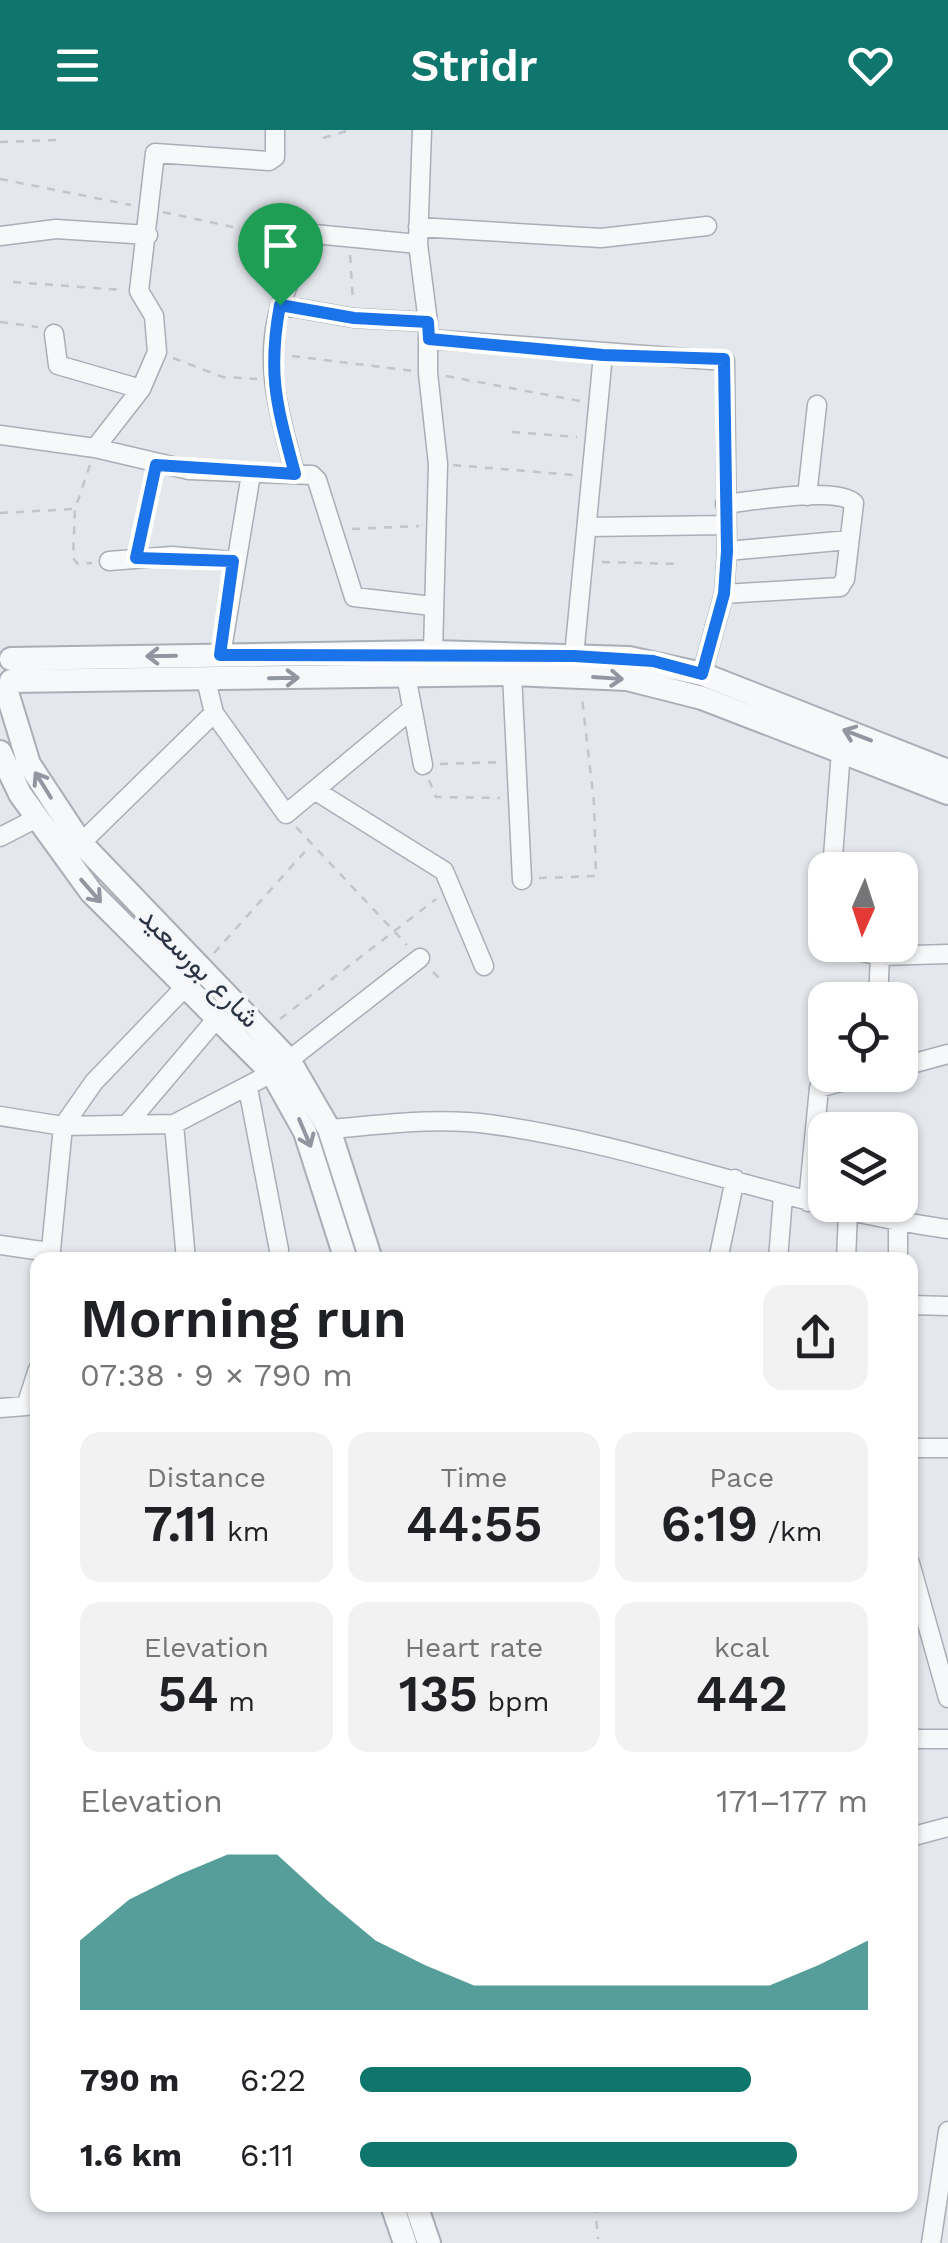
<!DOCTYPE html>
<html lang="en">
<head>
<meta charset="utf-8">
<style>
  :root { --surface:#fff; --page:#f2f2f2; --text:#202124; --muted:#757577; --accent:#0f766e }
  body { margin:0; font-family:"Work Sans",Vazirmatn,sans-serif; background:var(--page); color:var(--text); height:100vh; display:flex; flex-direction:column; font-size:38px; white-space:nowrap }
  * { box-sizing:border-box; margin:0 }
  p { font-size:32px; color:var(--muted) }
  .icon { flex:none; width:55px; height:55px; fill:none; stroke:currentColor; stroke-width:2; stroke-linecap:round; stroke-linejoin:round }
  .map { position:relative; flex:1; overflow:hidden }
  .side { position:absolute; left:30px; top:1122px; width:888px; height:960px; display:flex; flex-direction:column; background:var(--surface); border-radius:20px; box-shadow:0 2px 8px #0004 }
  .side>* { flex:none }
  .needle { width:65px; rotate:183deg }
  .fabs { position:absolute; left:808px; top:722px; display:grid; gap:20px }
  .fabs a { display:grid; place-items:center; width:110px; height:110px; border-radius:20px; background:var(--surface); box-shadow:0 2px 8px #0004; font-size:50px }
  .pin { position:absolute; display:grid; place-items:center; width:85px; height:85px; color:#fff; margin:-102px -42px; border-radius:50% 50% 50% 0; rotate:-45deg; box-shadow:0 0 10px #0007 }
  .pin .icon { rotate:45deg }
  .round { display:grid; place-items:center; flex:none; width:105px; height:105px; border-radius:20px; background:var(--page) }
  .summary { display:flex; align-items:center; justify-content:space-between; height:170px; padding:0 50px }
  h1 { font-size:55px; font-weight:600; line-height:75px }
  .metrics { display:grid; grid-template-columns:repeat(3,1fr); gap:15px; height:170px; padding:10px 50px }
  .metrics div { display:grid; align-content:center; border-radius:20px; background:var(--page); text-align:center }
  .metrics b { font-size:50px; font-weight:600 }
  .metrics small { font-size:28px; font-weight:400 }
  .metrics p { font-size:28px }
  .chart { height:280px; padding:20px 50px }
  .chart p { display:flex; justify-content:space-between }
  .chart svg { width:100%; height:180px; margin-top:10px; fill:var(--accent); opacity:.7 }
  ul { padding:0 50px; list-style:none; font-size:32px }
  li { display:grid; grid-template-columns:160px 120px 1fr; align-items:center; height:75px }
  li i { height:25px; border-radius:12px; background:var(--accent) }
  header { display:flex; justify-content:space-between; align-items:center; height:130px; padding:0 50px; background:var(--accent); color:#fff; font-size:45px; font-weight:600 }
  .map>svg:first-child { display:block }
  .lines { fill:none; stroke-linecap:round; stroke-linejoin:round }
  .minor-casing { stroke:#a9aeb7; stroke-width:21 }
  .tertiary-casing { stroke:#a9aeb7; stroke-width:26 }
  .path { stroke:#c2c5cb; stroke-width:2.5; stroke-dasharray:8 8; stroke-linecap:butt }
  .minor { stroke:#f7f8fa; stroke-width:18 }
  .tertiary { stroke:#f7f8fa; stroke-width:22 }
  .oneway { stroke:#9196a0 }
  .route-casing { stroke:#fff; stroke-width:20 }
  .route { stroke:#1a73e8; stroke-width:12 }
  .labels { text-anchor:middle; stroke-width:8; stroke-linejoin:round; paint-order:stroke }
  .street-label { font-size:28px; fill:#2b3445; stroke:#f4f6f9 }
</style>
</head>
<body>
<header><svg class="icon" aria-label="menu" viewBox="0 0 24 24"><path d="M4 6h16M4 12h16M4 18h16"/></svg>Stridr<svg class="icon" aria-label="heart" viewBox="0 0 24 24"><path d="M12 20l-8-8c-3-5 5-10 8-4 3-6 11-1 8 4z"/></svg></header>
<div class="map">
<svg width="948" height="2113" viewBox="0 0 948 2113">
  <rect width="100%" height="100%" fill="#e4e7ec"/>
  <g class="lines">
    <defs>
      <path id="minor" d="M422 0 418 114 428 192V243L438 334 433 522
        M418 97 601 108 707 96
        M0 106 56 99 148 105
        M280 175 354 188 428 192
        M54 204 58 235 141 259
        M429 209 725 231 727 421 724 464 702 544
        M0 305 95 318 189 340 312 345 317 350 354 467 432 476
        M95 318 141 259 157 222 154 186 139 161 155 23 269 31 275 27V0
        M295 343C280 287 262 232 281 174 288 152 300 131 306 108L314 104 418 114
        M807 366 817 275
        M587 397 726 395
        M727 421 849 410
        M109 431 172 426 233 431
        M724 464 840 457 845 449 854 373C837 356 751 371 725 374
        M221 525 251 344
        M574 526 603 225
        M512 544 522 750
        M406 545 423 635
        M206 550 214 583 286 684 411 580
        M316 661 444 741 484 836
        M0 707 37 688
        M81 713 214 583
        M832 740 841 621
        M833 815 880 826
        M878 870 880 826 948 824
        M289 930 420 828
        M900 937 948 924
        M248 958 279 1120
        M0 986 63 996 174 994 272 943
        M129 992 218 887
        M174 994 186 1130
        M329 999C381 995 436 987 488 994 645 1015 792 1078 948 1099
        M808 1072 819 958 866 945
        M898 1092V1130
        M0 1115 49 1122
        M50 1130 63 996 94 952 185 857
        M718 1130 735 1049
        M778 1130 783 1066
        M846 1130 848 1081
        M910 1175 948 1176
        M0 1278 26 1276 38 1239
        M910 1318H948
        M910 1433 948 1568
        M910 1609H948
        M910 1707 948 1697
        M931 2113 948 2001"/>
      <path id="tertiary" d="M11 529 433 522 629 528 702 544 948 641
        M11 551 512 544 627 549 702 568 948 663
        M6 559 29 634 81 713 289 930 329 999 371 1130
        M0 622 20 664 91 762 272 943 305 1002 346 1130
        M392 2075 405 2113
        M416 2075 429 2113"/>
    </defs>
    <use href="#minor" class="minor-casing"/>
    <use href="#tertiary" class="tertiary-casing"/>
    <path class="path" d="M323 8 350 0
      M0 12 56 10
      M0 49 131 75
      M163 82 233 97
      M350 125 353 172
      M13 152 122 160
      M0 192 38 197
      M292 226 413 241
      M173 228 223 247 257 249
      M446 246 580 271
      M512 302 577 307
      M90 335 75 379 73 428 78 434 92 433
      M453 335 574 345
      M0 383 74 379
      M352 399 419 396
      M141 409 153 348
      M602 432 680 434
      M440 634 502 632
      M429 650 436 667 500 668
      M296 697 407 815
      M539 748 596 746 594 673 582 568
      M214 823 309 717
      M433 842 444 853
      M280 889 436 769
      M595 2075 598 2109"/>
    <use href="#minor" class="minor"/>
    <use href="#tertiary" class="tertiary"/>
  </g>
  <defs><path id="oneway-shaft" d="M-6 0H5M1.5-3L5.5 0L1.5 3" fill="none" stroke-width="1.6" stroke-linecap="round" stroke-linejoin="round" transform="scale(2.5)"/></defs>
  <g class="oneway">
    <use href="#oneway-shaft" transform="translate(161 526) rotate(179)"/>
    <use href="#oneway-shaft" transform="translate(284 548) rotate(-1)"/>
    <use href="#oneway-shaft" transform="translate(608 548) rotate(4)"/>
    <use href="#oneway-shaft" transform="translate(857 605) rotate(-159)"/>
    <use href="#oneway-shaft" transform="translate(43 655) rotate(-122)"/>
    <use href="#oneway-shaft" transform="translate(91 761) rotate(49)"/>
    <use href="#oneway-shaft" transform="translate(305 1003) rotate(67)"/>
  </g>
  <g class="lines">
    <defs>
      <path id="route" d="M280 175 354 188 428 192 429 209 603 225 724 229 727 421 724 464 702 544 653 531 574 526 220 525 233 431 136 428 156 335 295 344C277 276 267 245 280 175Z"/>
    </defs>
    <use href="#route" class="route-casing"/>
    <use href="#route" class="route"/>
  </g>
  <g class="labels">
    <g class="street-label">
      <text transform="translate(200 837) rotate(45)" y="10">شارع بورسعيد</text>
    </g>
  </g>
</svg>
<div class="fabs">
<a><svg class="needle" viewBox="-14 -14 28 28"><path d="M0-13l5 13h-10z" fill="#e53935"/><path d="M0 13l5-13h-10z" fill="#757577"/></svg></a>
<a><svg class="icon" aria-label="locate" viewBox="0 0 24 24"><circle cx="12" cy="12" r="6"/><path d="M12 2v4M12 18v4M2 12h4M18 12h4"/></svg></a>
<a><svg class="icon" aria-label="layers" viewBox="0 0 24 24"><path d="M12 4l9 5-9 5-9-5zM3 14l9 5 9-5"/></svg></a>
</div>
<div class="pin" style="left:280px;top:175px;background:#1e9e55"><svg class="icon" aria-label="arrive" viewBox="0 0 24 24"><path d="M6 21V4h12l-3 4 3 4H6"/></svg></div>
<section class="side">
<div class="summary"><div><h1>Morning run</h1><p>07:38 · 9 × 790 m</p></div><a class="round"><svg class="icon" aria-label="share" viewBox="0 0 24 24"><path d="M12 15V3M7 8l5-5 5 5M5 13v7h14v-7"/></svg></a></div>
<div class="metrics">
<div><p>Distance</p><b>7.11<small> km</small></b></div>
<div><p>Time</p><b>44:55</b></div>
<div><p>Pace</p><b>6:19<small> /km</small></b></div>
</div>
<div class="metrics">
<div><p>Elevation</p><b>54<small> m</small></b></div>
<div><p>Heart rate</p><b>135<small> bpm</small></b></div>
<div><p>kcal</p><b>442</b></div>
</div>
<div class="chart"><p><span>Elevation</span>171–177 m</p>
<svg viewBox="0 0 160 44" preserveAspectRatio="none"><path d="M0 44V27L10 17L20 11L30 6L40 6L50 17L60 27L70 33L80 38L90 38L100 38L110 38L120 38L130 38L140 38L150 33L160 27V44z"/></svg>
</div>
<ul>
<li><b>790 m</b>6:22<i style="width:77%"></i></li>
<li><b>1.6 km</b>6:11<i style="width:86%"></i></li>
</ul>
</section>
</div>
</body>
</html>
